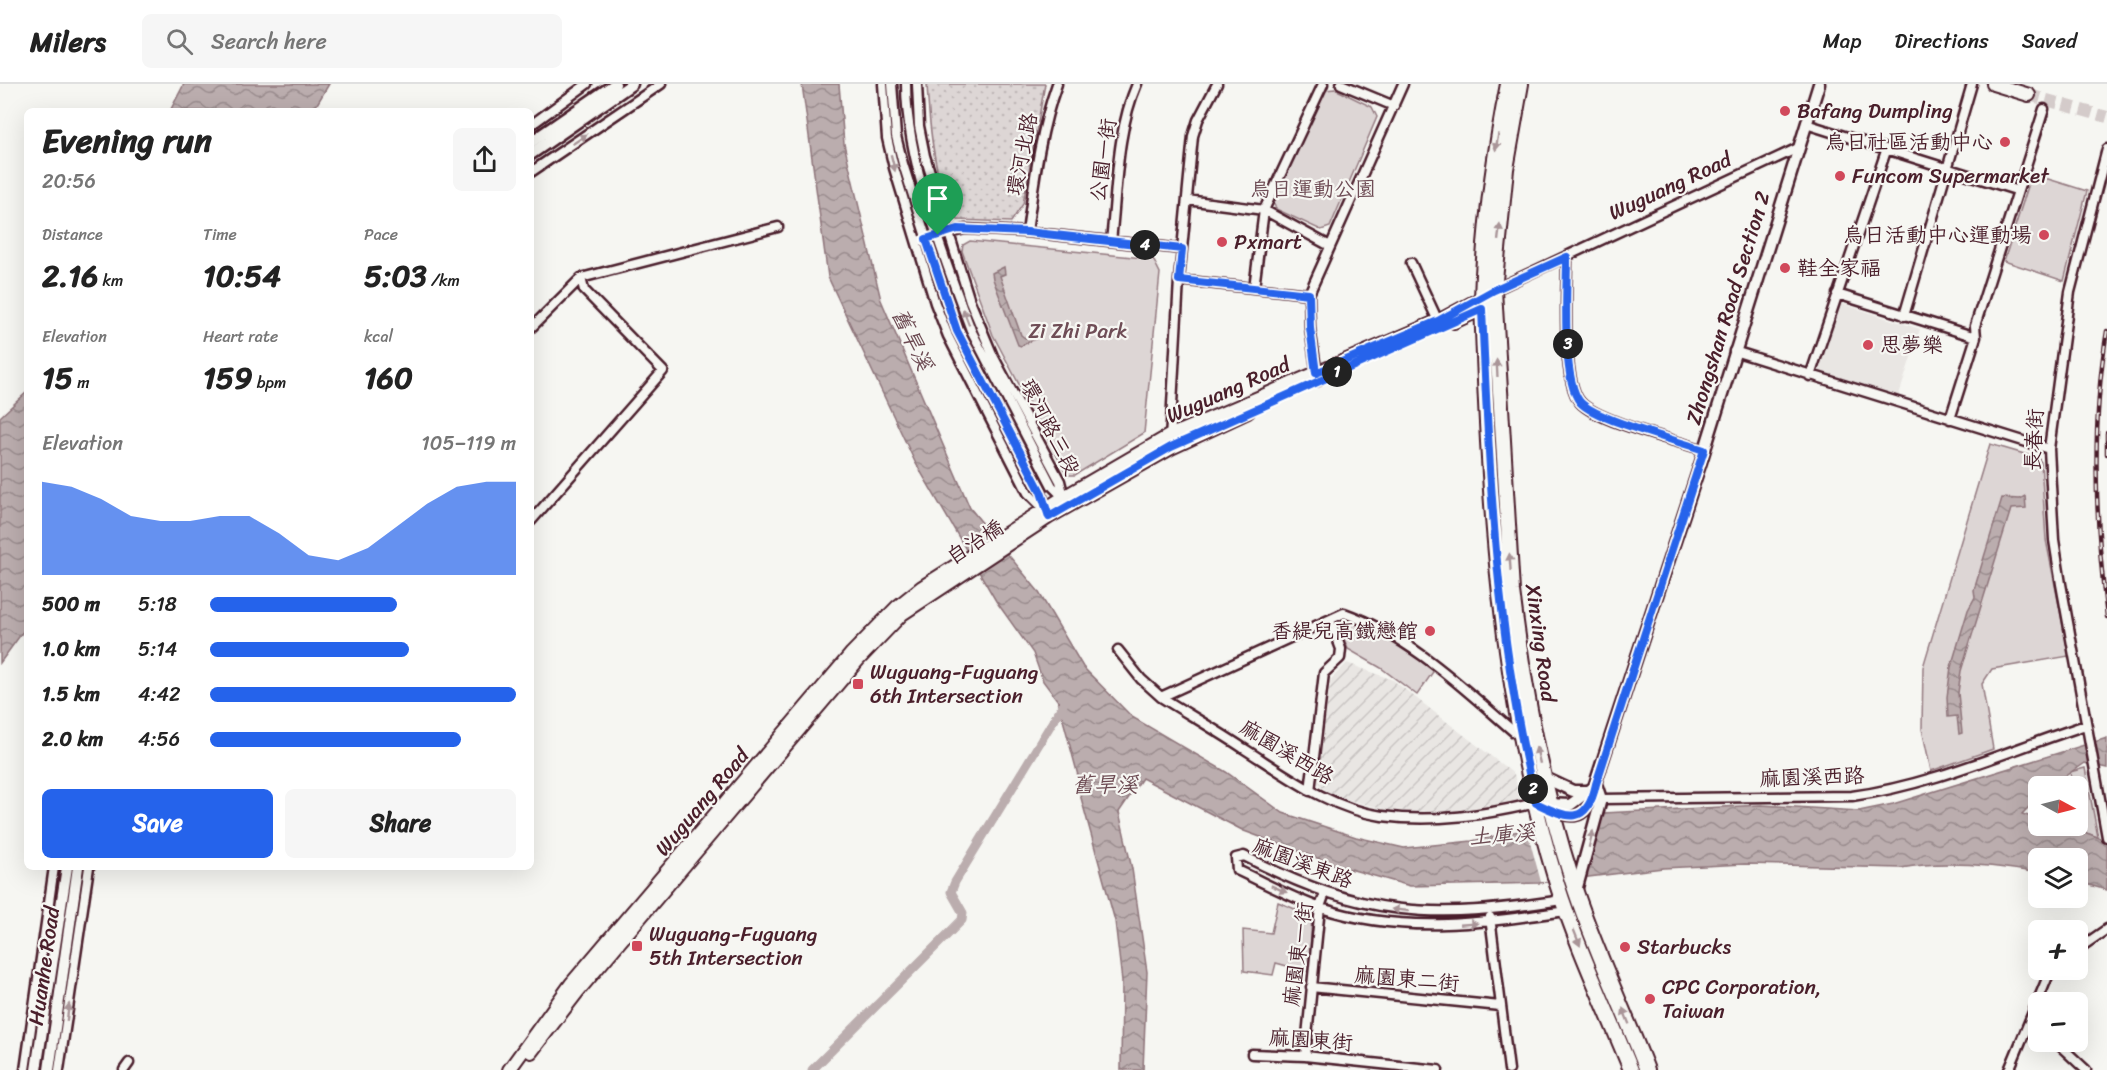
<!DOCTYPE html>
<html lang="en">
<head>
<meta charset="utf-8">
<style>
  :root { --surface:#fff; --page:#f6f6f6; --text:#222; --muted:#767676; --line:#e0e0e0; --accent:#2563eb }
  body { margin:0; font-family:Sriracha,"LXGW WenKai TC",sans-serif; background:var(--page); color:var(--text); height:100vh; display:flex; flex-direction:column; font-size:22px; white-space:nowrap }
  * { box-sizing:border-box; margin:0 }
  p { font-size:20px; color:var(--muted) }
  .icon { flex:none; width:33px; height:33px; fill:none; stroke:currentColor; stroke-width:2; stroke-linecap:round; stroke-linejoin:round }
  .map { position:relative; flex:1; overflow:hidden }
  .sheet { position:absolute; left:24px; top:24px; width:510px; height:762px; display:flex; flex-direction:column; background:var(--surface); border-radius:9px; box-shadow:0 6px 24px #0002 }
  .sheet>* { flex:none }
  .needle { width:39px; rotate:97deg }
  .tools { position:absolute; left:2028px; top:692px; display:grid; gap:12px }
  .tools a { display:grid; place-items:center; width:60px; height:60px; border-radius:9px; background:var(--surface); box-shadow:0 6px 24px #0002; font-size:30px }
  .pin { position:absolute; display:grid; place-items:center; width:51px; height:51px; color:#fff; margin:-62px -26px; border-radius:50% 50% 50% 0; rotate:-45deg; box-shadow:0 0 6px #0007 }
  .pin .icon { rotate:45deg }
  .km { position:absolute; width:30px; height:30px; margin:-15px; border-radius:50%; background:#222; color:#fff; font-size:16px; line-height:30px; text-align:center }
  .round { display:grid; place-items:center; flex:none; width:63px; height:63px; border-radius:9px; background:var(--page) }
  .overview { display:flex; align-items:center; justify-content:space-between; height:102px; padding:0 18px }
  h1 { font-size:33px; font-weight:700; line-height:45px }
  .stats { display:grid; grid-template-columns:repeat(3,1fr); gap:9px; height:102px; padding:6px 18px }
  .stats div { display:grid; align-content:center }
  .stats b { font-size:30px; font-weight:700 }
  .stats small { font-size:16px; font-weight:400 }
  .stats p { font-size:16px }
  .chart { height:168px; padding:12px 18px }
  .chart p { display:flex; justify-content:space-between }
  .chart svg { width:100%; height:108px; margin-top:6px; fill:var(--accent); opacity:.7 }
  .button { display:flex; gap:12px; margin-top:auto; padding:12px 18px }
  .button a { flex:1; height:69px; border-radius:9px; background:var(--accent); color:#fff; font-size:24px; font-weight:700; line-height:69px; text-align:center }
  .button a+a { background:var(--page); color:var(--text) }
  ul { padding:0 18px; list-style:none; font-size:20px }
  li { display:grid; grid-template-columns:96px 72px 1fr; align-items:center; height:45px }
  li i { height:15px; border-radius:8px; background:var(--accent) }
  header { display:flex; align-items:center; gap:36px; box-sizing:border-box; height:84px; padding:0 30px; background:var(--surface); border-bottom:2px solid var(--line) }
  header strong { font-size:28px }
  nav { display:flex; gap:33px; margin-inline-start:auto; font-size:21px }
  .search { width:420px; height:54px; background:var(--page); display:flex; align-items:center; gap:15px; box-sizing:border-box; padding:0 21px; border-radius:9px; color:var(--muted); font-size:22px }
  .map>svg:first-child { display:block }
  .built { fill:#e9e6e3 }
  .industrial { fill:url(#industrial-furrows) }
  .grass { fill:url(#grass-dots); stroke:#947a80; stroke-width:1.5 }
  .park { fill:#ddd6d5; stroke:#947a80; stroke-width:1.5 }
  .water { fill:url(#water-waves); stroke:#8e747a; stroke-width:1.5 }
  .pier { fill:#f6f6f2 }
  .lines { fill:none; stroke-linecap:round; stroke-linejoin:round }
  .canal { stroke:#bbadae; stroke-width:9 }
  .secondary-tunnel { stroke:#d4cbca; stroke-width:12; stroke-dasharray:12 6; stroke-linecap:butt }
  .minor-casing { stroke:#4a1f2b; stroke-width:13 }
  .tertiary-casing { stroke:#4a1f2b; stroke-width:15 }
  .secondary-casing { stroke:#4a1f2b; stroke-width:16 }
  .primary-casing { stroke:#4a1f2b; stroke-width:18 }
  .minor { stroke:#f6f6f2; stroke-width:8 }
  .tertiary { stroke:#f6f6f2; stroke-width:10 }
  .secondary { stroke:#f6f6f2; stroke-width:12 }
  .primary { stroke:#f6f6f2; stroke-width:14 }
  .rail-casing { stroke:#4a1f2b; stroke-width:4.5 }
  .rail { stroke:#f6f6f2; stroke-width:2; stroke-dasharray:7; stroke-linecap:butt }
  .oneway { fill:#a99598 }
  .route-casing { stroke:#fff; stroke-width:12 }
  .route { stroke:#2563eb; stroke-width:8 }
  .poi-dot { fill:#d1495b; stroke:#f6f6f2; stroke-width:2 }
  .labels { text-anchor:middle; stroke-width:4.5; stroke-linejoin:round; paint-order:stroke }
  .poi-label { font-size:21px; fill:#4a1f2b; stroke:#f6f6f2; text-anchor:start }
  .street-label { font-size:21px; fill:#4a1f2b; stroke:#f6f6f2 }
  .park-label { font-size:21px; fill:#6f4d56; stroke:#f6f6f2 }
  .water-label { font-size:22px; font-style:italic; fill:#6c4a52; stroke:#f6f6f2 }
</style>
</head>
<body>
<header>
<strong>Milers</strong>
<div class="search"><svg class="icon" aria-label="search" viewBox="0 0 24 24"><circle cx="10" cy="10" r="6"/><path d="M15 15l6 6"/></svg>Search here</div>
<nav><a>Map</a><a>Directions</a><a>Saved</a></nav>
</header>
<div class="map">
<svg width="2107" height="986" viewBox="0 0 2107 986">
  <defs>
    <pattern id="industrial-furrows" width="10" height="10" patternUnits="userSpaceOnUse" patternTransform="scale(1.5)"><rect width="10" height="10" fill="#e9e6e3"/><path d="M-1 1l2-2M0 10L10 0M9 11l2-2" fill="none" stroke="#c9c5c3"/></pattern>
    <pattern id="grass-dots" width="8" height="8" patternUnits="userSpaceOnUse" patternTransform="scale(1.5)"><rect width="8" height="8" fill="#ddd6d5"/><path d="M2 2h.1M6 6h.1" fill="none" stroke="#bfb7b7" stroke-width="1.8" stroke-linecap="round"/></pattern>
    <pattern id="water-waves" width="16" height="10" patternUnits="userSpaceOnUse" patternTransform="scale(1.5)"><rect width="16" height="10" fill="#bbadae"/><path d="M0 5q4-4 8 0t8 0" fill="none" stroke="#9a8c8e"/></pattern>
  </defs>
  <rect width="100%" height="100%" fill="#f6f6f2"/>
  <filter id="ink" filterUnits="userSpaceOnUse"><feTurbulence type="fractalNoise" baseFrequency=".0167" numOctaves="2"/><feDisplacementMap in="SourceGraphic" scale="12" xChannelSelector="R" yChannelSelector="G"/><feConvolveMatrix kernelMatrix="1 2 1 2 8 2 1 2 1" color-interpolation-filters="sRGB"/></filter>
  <g filter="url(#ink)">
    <path class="built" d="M1840 219 1920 245 1898 314 1818 288Z"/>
    <path class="industrial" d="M1347 579 1393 596 1514 690 1521 719 1451 729 1387 726 1337 713 1323 704 1316 697 1331 595Z"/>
    <path class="grass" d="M927 0H1045L1023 120 1011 138 958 136C934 108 929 37 927 0Z"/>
    <path class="park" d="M1335 5 1372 23 1377 33 1330 143 1321 146 1276 125 1273 118 1325 6Z
      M2032 90 2087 107 2064 197 2004 177Z
      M970 157 1153 175 1160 189 1144 349 1075 391H1067L993 251 962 167 963 161Z
      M1990 360 2038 374 2041 378 2046 456 2069 572 1992 585 1982 600 1993 665 1931 687 1922 645 1923 583Z
      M1344 532 1367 539 1435 585 1417 611 1381 584 1348 565 1339 542Z
      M2085 684 2098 753 2061 741H2078V702H2052L2071 694 2070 688Z
      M1278 818 1312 832 1309 888 1276 879 1273 891 1244 887 1243 846 1271 849Z"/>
    <path class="water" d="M184 0H329L313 27H170Z
      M802 0H839L844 60 881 216 970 424 1038 507 1083 583 1132 633 1226 688 1283 729 1356 753 1404 764 1472 757 1603 729 1761 721 1859 727 1893 720 2107 654V684L2084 679 2051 702H2038V714L2022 730 2038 735V741C2064 741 2085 746 2107 758V806L2078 798V774H2038V789C1994 781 1945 776 1901 784L1745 780 1663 784 1539 799 1410 802 1339 782 1244 747 1142 694 1119 728 1132 785 1147 888 1143 986H1121L1122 897 1115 837 1078 703 1080 699 1058 617 1043 597 1033 569 996 517 915 378 828 193Z
      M1004 183 1005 190 1000 192 1021 251 1025 254 1037 250 1039 253 1021 262 1018 261 993 195 992 189Z
      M27 308V542L0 579V333Z
      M2025 412 2026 424 2011 425 1961 587 1958 609 1962 649 1959 650 1957 632 1948 633 1947 613 1951 583 1968 526 1975 513 1974 506 2002 414 2020 415Z"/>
    <path class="pier" d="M1605 729 1586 796 1541 798 1526 743Z"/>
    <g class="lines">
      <path class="canal" d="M812 986 962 836 963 829 951 808 955 798 1067 614"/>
      <path class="secondary-tunnel" d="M2029 11 2107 33"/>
      <defs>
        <path id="minor" d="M883 0 887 54 894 84 935 219 948 252 1028 409 1044 425
          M892 0 896 52 903 80 948 223 969 273 1041 408 1046 428
          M906 0C906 75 944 175 971 246L1052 402 1065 415
          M917 0 919 42 925 72 970 217 993 272 1060 397 1064 413
          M1341 0 1394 22
          M1806 40 2016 106
          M531 41 587 0
          M2107 65 2070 208 2049 365 2054 456 2061 500 2107 753
          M531 88 661 0
          M1187 116 1264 126 1330 162
          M1027 148C1034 98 1040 47 1057 0
          M921 156 965 145 1027 148 1182 165
          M1111 157C1117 106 1116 48 1137 0
          M1567 173C1567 204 1561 295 1580 318 1596 337 1678 357 1704 366
          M1411 179 1438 237
          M1179 196 1309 210
          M1254 204 1264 126 1323 0
          M1494 206 1798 64
          M1837 210 1976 253
          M1904 232 1972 0
          M531 244 581 194 778 143
          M1734 267 2049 365
          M1810 292 1886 67
          M1318 297 1310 244 1309 210 1403 0
          M1950 335 1976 253 1975 242 2044 25
          M1170 356 1179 196 1193 52 1198 36 1217 0
          M531 437 663 287 584 206 581 194
          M1118 566 1141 595 1161 613C1188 630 1216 646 1243 664 1286 691 1330 725 1382 732 1434 739 1485 731 1536 719
          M1161 613 1344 529C1412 553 1465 606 1520 653
          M1310 707 1324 589 1340 574 1341 565 1330 536
          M1601 715 1852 712C1933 701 2009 666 2086 641
          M1562 816C1431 836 1365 834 1244 772L1236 774 1237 786C1265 799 1292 814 1321 824 1405 851 1481 839 1566 827
          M1490 833 1509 986
          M2078 865 2107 845
          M1311 903 1500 922
          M2055 957 2086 986
          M1252 970 1305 972 1438 986
          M1305 972 1320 823 1325 809
          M25 986 54 783
          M59 986 89 783
          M124 986 129 979
          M2009 986 2051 885"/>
        <path id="tertiary" d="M531 58 615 0
          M531 70 632 0
          M1543 693 1573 707H1590
          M1547 720 1570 721 1594 703
          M1548 725C1579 739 1589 730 1595 700L1701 378 1819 0
          M1576 807 1601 715 1596 700
          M36 986 67 783
          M49 986 78 783"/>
        <path id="secondary" d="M1993 0 2029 11
          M1454 238 1482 225 1487 218
          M531 968 578 907 858 576 902 530 1049 433 1171 364 1248 328
          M509 986 571 900 852 569 897 523 922 503 1064 413 1169 352 1438 237 1489 210"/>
        <path id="primary" d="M1508 0C1494 71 1484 142 1482 215 1488 411 1499 611 1557 800 1577 863 1606 924 1631 986
          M1521 0 1506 85 1494 206 1512 507C1524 606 1542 702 1572 796 1592 860 1623 923 1647 986"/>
      </defs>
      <use href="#minor" class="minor-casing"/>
      <use href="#tertiary" class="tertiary-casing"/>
      <use href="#secondary" class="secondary-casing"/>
      <use href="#primary" class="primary-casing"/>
      <use href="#minor" class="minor"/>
      <use href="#tertiary" class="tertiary"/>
      <use href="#secondary" class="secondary"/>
      <use href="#primary" class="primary"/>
      <defs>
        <path id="rail" d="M2107 247C2091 340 2095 439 2107 533
          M2107 349V370"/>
      </defs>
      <use href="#rail" class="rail-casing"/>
      <use href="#rail" class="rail"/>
    </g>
    <defs><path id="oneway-solid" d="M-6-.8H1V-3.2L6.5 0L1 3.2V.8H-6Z" transform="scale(1.5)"/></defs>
    <g class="oneway">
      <use href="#oneway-solid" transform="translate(580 55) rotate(-34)"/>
      <use href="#oneway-solid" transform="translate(1497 58) rotate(100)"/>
      <use href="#oneway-solid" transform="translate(893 79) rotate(76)"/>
      <use href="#oneway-solid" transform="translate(1499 148) rotate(-84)"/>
      <use href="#oneway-solid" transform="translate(966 233) rotate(-111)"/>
      <use href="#oneway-solid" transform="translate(1497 284) rotate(-93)"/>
      <use href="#oneway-solid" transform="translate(1510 478) rotate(-94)"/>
      <use href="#oneway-solid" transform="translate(1538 671) rotate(-103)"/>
      <use href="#oneway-solid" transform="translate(1591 755) rotate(-76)"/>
      <use href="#oneway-solid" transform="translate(1279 805) rotate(24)"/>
      <use href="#oneway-solid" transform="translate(1400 826) rotate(-174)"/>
      <use href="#oneway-solid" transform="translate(1469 840) rotate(-5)"/>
      <use href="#oneway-solid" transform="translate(1577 854) rotate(68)"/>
      <use href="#oneway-solid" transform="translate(68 928) rotate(-82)"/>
      <use href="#oneway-solid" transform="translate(1626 932) rotate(-112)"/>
    </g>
  </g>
  <g class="lines" filter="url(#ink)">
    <defs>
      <path id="route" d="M958 145 1027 148 1182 165 1179 196 1309 210 1310 244 1316 289 1438 237 1494 206 1567 173C1567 204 1561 295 1580 318 1596 336 1678 357 1704 366L1596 700C1587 742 1569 735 1536 719 1496 558 1489 391 1482 225L1171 363 1049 433 1041 408 957 247 926 155Z"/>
    </defs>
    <use href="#route" class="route-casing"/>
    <use href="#route" class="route"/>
  </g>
  <g class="poi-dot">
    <circle cx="1785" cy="27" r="6"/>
    <circle cx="2005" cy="58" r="6"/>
    <circle cx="1840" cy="92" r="6"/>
    <circle cx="2044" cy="151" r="6"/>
    <circle cx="1222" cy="158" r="6"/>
    <circle cx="1785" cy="184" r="6"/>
    <circle cx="1868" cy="261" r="6"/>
    <circle cx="1430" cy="547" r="6"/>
    <rect x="852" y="594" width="12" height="12" rx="3"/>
    <rect x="631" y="856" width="12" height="12" rx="3"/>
    <circle cx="1625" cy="863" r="6"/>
    <circle cx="1650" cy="915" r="6"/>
  </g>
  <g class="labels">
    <g class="poi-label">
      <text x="1797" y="34">Bafang Dumpling</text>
      <text x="1993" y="65" text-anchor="end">烏日社區活動中心</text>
      <text x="1852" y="99">Funcom Supermarket</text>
      <text x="2032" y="158" text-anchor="end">烏日活動中心運動場</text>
      <text x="1234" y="165">Pxmart</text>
      <text x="1797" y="191">鞋全家福</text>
      <text x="1880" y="268">思夢樂</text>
      <text x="1418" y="554" text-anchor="end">香緹兒高鐵戀館</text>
      <text x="870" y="595">Wuguang-Fuguang<tspan x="870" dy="24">6th Intersection</tspan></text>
      <text x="649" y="857">Wuguang-Fuguang<tspan x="649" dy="24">5th Intersection</tspan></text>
      <text x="1637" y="870">Starbucks</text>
      <text x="1662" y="910">CPC Corporation,<tspan x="1662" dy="24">Taiwan</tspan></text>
    </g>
    <g class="street-label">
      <text transform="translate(1022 70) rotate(-79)" y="7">環河北路</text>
      <text transform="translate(1103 76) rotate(-82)" y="7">公園一街</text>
      <text transform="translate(1670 102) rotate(-25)" y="7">Wuguang Road</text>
      <text transform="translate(1728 224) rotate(-73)" y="7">Zhongshan Road Section 2</text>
      <text transform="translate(1228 306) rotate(-24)" y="7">Wuguang Road</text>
      <text transform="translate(1050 343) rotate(63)" y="7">環河路三段</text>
      <text transform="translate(2034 356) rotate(-87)" y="7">長春街</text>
      <text transform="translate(975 458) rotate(-33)" y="7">自治橋</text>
      <text transform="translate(1541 559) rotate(82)" y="7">Xinxing Road</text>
      <text transform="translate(1287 668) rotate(31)" y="7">麻園溪西路</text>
      <text transform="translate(1812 693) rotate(-2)" y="7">麻園溪西路</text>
      <text transform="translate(702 718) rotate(-50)" y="7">Wuguang Road</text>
      <text transform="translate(1303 779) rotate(21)" y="7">麻園溪東路</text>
      <text transform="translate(1298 870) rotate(-82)" y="7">麻園東一街</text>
      <text transform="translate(44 882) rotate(-82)" y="7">Huanhe Road</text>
      <text transform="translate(1407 895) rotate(5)" y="7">麻園東二街</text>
      <text transform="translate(1311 956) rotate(4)" y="7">麻園東街</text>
    </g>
    <g class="park-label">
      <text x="1313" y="112">烏日運動公園</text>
      <text x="1078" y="254">Zi Zhi Park</text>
    </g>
    <g class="water-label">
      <text transform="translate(913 255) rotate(65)" y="8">舊旱溪</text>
      <text x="1105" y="708">舊旱溪</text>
      <text transform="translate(1502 750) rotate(-5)" y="8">土庫溪</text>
    </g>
  </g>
</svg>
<div class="tools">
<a><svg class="needle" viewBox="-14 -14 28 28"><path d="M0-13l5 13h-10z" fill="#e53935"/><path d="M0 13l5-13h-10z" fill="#767676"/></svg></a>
<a><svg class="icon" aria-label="layers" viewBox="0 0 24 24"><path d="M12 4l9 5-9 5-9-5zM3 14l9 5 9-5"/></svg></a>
<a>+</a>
<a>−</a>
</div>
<div class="pin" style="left:938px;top:151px;background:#1e9e55"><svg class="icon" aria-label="arrive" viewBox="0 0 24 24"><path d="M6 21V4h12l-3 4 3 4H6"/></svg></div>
<b class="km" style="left:1337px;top:288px">1</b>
<b class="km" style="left:1533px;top:705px">2</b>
<b class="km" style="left:1568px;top:260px">3</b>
<b class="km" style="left:1145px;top:161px">4</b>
<section class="sheet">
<div class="overview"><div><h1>Evening run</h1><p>20:56</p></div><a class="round"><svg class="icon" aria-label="share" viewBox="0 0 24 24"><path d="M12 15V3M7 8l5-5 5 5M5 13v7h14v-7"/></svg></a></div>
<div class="stats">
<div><p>Distance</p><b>2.16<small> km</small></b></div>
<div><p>Time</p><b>10:54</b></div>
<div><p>Pace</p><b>5:03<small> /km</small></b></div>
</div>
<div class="stats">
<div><p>Elevation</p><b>15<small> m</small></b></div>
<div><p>Heart rate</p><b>159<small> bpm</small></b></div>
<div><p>kcal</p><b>160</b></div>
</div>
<div class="chart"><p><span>Elevation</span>105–119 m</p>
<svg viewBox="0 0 160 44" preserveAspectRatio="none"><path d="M0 44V6L10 8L20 13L30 20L40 22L50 22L60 20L70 20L80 27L90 36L100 38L110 33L120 24L130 15L140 8L150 6L160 6V44z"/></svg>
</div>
<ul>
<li><b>500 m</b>5:18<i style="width:61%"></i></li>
<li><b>1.0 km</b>5:14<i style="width:65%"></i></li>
<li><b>1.5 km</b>4:42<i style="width:100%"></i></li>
<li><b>2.0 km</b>4:56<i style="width:82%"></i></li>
</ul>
<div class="button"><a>Save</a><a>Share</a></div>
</section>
</div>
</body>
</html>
